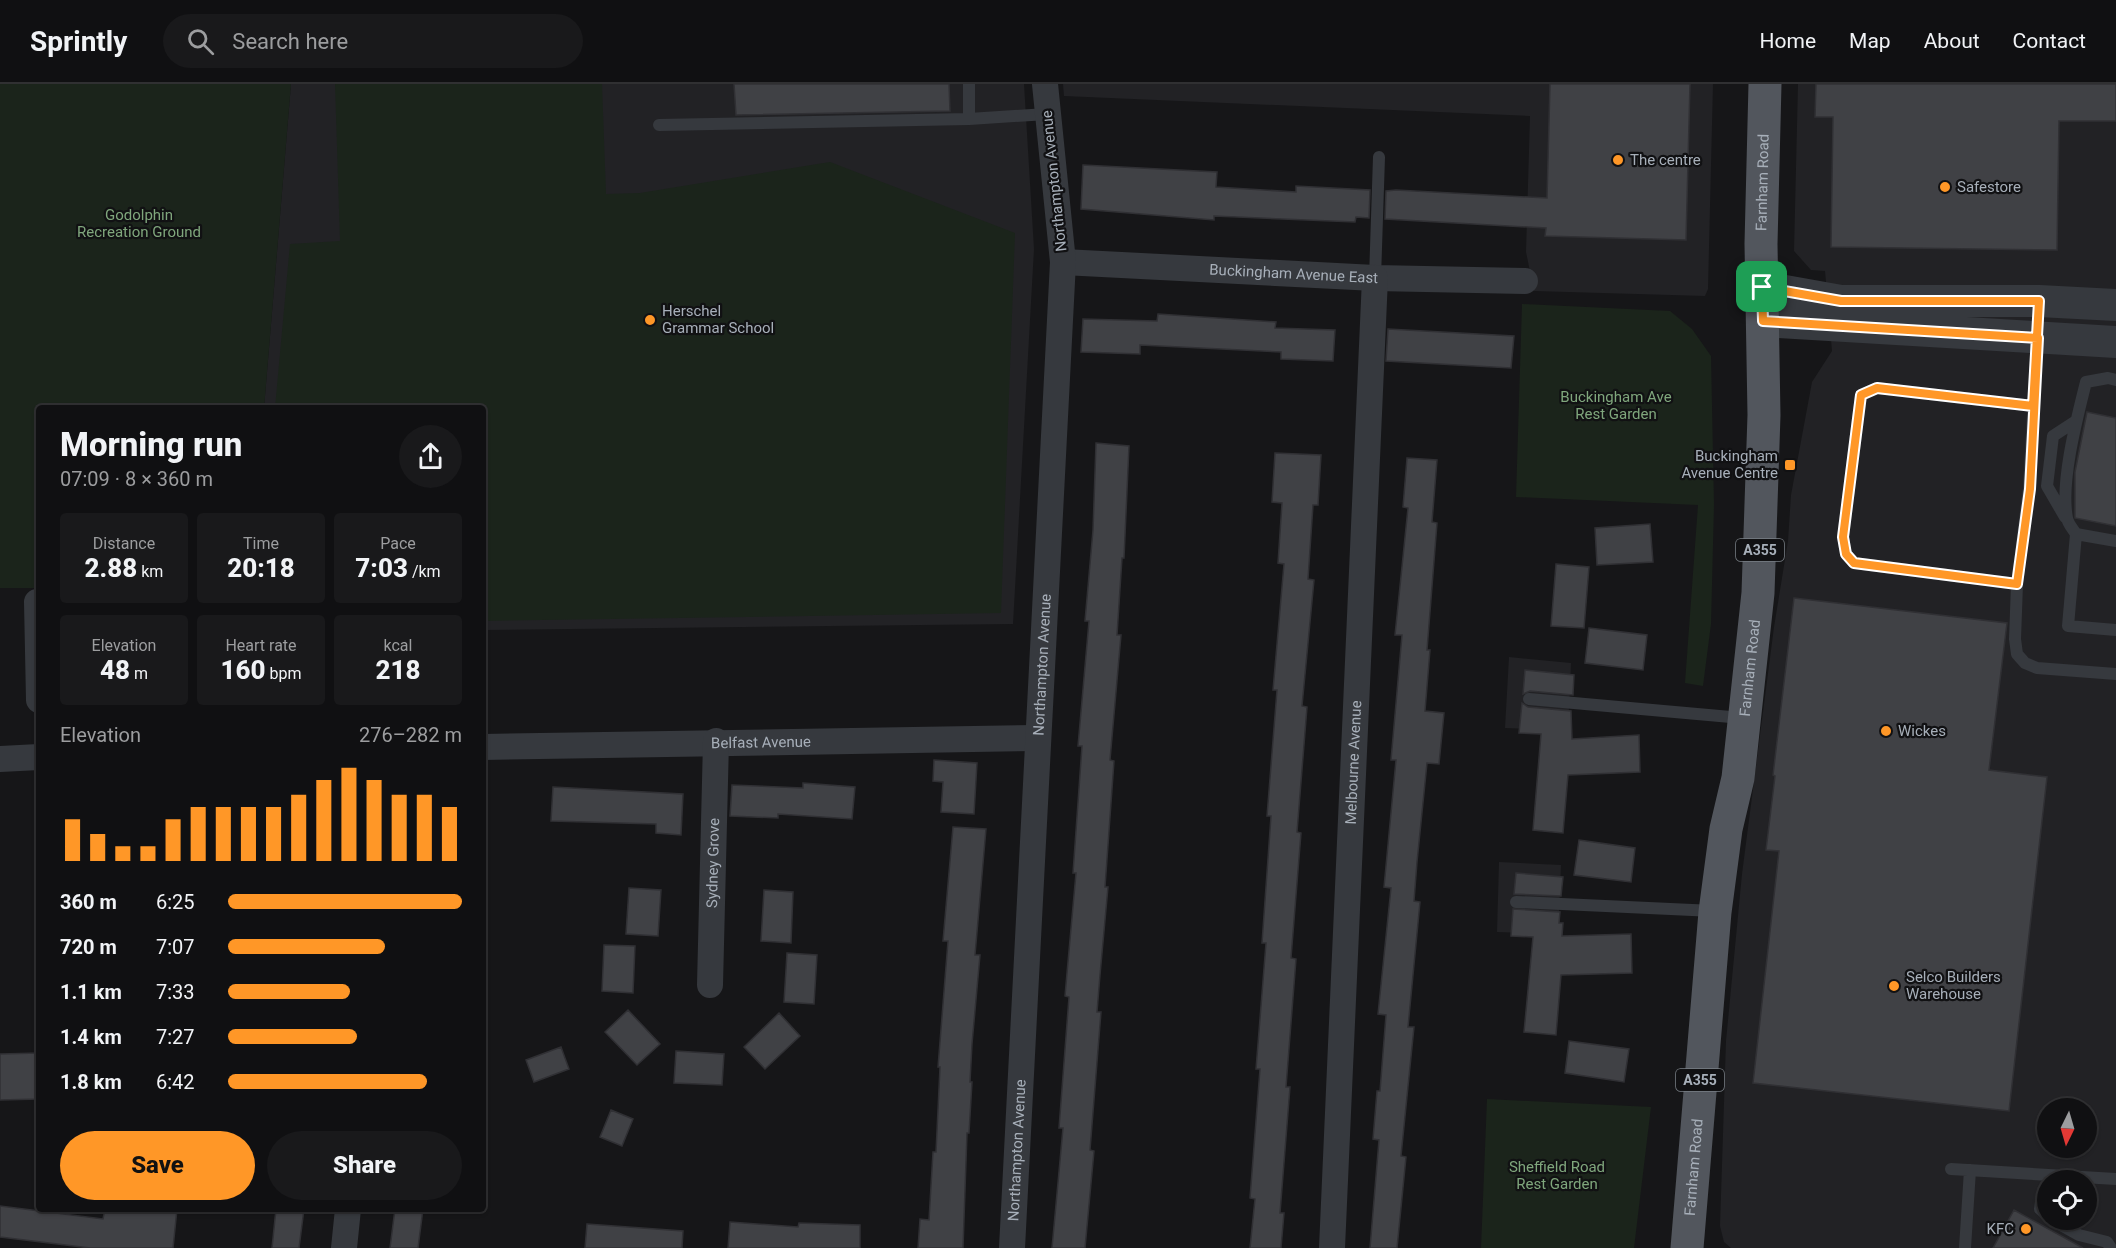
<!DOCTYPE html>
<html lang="en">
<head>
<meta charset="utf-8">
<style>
  :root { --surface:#101012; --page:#19191b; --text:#f1f3f6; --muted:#9c9d9f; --line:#303032; --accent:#ff9727 }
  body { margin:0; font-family:Roboto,sans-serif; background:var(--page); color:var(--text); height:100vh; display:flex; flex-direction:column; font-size:22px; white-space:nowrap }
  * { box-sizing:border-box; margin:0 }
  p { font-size:20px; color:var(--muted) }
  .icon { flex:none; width:33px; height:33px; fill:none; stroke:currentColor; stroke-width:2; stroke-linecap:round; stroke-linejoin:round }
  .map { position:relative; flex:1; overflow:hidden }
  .drawer { position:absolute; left:36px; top:321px; width:450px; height:807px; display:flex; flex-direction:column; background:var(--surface); border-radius:6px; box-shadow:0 2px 4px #0004,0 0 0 2px var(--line) }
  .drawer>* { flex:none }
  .needle { width:39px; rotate:185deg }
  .tools { position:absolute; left:2037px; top:1014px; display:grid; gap:12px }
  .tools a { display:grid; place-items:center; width:60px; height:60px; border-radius:50%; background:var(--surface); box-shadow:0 2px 4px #0004,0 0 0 2px var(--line); font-size:30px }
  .pin { position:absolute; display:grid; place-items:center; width:51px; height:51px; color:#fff; margin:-26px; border-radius:12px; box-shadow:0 3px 9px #0006 }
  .round { display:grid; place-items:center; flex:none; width:63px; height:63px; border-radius:32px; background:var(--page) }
  .summary { display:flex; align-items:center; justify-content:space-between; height:102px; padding:0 24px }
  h1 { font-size:33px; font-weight:800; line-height:45px }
  .stats { display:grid; grid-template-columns:repeat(3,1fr); gap:9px; height:102px; padding:6px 24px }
  .stats div { display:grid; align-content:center; border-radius:6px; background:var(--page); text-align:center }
  .stats b { font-size:26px; font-weight:800 }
  .stats small { font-size:16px; font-weight:400 }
  .stats p { font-size:16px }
  .chart { height:168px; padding:12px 24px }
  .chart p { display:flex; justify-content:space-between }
  .chart svg { width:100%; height:108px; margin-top:6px; stroke:var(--accent); stroke-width:6 }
  .button { display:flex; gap:12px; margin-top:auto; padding:12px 24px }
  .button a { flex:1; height:69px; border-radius:36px; background:var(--accent); color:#111; font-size:24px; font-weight:800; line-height:69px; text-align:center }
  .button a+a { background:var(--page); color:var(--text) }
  ul { padding:0 24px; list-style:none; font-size:20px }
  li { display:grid; grid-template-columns:96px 72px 1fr; align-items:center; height:45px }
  li i { height:15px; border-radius:8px; background:var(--accent) }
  header { display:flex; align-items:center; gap:36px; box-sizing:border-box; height:84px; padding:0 30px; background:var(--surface); border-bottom:2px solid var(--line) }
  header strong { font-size:28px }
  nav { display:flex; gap:33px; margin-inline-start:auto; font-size:21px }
  .search { width:420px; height:54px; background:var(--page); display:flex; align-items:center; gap:15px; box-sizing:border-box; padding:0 21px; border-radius:33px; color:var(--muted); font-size:22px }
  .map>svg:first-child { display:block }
  .built { fill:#222225; fill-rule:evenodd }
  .green { fill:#1b241b }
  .building { fill:#404145; stroke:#303034; stroke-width:1.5 }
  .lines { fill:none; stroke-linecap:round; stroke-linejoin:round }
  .service { stroke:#36393e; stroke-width:12 }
  .minor { stroke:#36393e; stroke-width:26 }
  .tertiary { stroke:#36393e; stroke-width:32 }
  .primary { stroke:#52565d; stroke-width:33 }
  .route-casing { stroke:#fff; stroke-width:12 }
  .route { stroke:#ff9727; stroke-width:8 }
  .poi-dot { fill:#ff9727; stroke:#111113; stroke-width:2 }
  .labels { text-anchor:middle; stroke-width:4.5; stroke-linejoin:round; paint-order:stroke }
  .shield { fill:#111113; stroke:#7a8087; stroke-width:1.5 }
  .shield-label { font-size:14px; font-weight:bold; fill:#a7afb9 }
  .poi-label { font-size:15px; fill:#a7afb9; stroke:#111113; text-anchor:start }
  .street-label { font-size:15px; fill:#a7afb9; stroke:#111113 }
  .park-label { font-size:15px; fill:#7fa67c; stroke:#111113 }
</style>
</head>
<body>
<header>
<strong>Sprintly</strong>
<div class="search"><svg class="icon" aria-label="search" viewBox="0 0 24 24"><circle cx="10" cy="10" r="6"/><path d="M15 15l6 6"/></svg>Search here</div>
<nav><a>Home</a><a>Map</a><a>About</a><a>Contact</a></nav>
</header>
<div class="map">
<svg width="2116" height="1164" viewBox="0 0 2116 1164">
  <rect width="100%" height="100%" fill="#161618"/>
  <path class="built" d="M291 0H1024L1034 165 1013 540 483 546V324H264Z
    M1063 0H1713L1708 205 1705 212 1534 207 1526 168 1530 32 1064 12Z
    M1798 0H2116V1164H1731L1724 1158 1720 1142 1726 957 1742 790 1774 543 1788 457 1791 411 1812 298 1832 267 1825 187 1811 186 1794 167ZM2048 1024H2086V1064H2048ZM2048 1096H2086V1136H2048Z
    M1509 573 1571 579 1568 646 1505 644Z
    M1499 778 1561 781 1558 850 1497 848Z"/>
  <path class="green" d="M0 0H291L264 324H39V504H0Z
    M335 0H602L606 110 640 109 830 78 1015 149 1001 529 483 537V324H275L290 160 340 157Z
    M1522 220 1670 227 1692 245 1711 272 1714 421 1711 540 1703 602 1685 599 1698 421 1516 413Z
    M1487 1015 1651 1023 1634 1164H1481Z"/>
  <path class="building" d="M734 0H949L950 27 736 31Z
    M1550 0H1690L1686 156 1545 152 1546 144 1385 135 1386 107 1396 106 1547 114Z
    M1816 0H2116V37H2059L2057 166 1831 163 1833 33H1815Z
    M1083 81 1217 88 1216 103 1296 108V102L1370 106 1369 134 1356 133 1355 138 1214 132V136L1081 125Z
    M1158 230 1276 238 1275 244 1335 246 1333 277 1281 275V268L1140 261V270L1081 268 1083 235 1157 237Z
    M1388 245 1514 252 1511 284 1386 277Z
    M2087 328 2116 334V442L2075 434V388Z
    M1096 359 1129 362 1124 474H1122L1117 551H1121L1110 676 1114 677 1105 803H1108L1100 891 1097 928H1101L1090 1066 1094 1067 1085 1164H1052L1063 1044H1059L1069 913 1065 912 1067 889 1076 789H1073L1082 662H1078L1089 537H1085L1093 446Z
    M1275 369 1321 371 1318 421H1313L1308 495 1314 496 1302 622 1307 623 1297 748 1301 749 1291 874 1296 875 1286 1003H1290L1280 1129H1284L1281 1164H1250L1255 1115 1250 1114 1260 985H1256L1266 859H1262L1271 732H1267L1277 606H1273L1284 480 1278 479 1282 419 1272 418Z
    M1407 374 1437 376 1432 438 1437 439 1427 566H1430L1425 627 1444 629 1439 680 1427 679 1417 778 1414 817 1420 818 1408 943H1414L1401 1072 1406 1073 1397 1164H1370L1379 1056 1373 1055 1377 1007H1380L1386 931 1378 930 1391 804 1384 803 1396 676H1391L1402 551H1395L1408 424 1403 423Z
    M1650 440 1653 478 1597 481 1595 444Z
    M1556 480 1589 483 1584 544 1551 542Z
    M1794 514 2007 539 1989 686 2047 693 2009 1027 1753 999 1779 767 1766 766 1775 692 1773 691Z
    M1589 544 1647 551 1643 586 1585 579Z
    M1525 586 1574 591 1573 611 1530 607 1523 610Z
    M1522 619 1528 623 1571 627 1572 655 1639 651 1640 688 1568 691 1563 749 1533 746 1541 650 1519 649Z
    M934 676 977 679 974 730 941 728 943 698 933 697Z
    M803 699 855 703 852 735 778 730V734L730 732 732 701 803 704Z
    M553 703 683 710 681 751 656 749V740L551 737Z
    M953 743 986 745 975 871H980L972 960 970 998H972L969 1049H967L963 1164H918L920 1135 929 1136 933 1068H936L940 983H938L948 857H943Z
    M1579 756 1635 764 1631 798 1574 791Z
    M1516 789 1563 793 1561 812 1514 810Z
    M629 804 661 806 658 852 626 850Z
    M764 806 793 808 791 859 761 857Z
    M1513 825 1560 828 1559 839H1563L1562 852 1631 850 1632 889 1561 891 1556 951 1524 948 1533 853 1511 852Z
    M604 861 635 862 633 909 602 907Z
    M787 869 817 871 814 920 784 918Z
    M628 926 660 960 637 981 605 948Z
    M779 929 800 952 765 985 744 963Z
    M1569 957 1629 965 1624 998 1565 989Z
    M561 963 569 985 534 998 526 976Z
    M676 967 724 970 722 1001 674 999Z
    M39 969V1015L0 1016V970Z
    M611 1026 633 1035 622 1062 600 1053Z
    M0 1122 103 1135 105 1125H177L173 1164H90L0 1153Z
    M276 1125H304L299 1164H272Z
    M395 1125H423L418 1164H390Z
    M2014 1126 2083 1164H1993Z
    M730 1138 798 1143 799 1139 860 1141V1164H728Z
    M587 1140 683 1147 682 1164H585Z"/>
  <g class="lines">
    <path class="service" d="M969 0V35L1047 30
      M659 41 969 35
      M1375 194 1379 73
      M2039 219 2029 405 2017 500 2015 555 2017 570 2025 579 2037 584 2116 590
      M2065 433 2047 402 2053 352 2076 337
      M2076 450C2073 445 2068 440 2067 434 2060 398 2077 334 2086 298L2108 294 2116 296
      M2116 457 2076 450 2068 542 2116 546
      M2017 500 1854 479 1846 470 1843 453 1861 311 1877 304 2033 322
      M1529 615 1742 634
      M1516 818 1714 827
      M1951 1085 2116 1095
      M2048 1104 2042 1111 2040 1125 2048 1132
      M2052 1136 2079 1151 2107 1158 2111 1164
      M1965 1164 1970 1086"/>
    <g class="minor">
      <path id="s1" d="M1063 178 1375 194 1525 197"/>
      <path d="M37 518 39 616"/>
      <path id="s2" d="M483 663 1038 654"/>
      <path d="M0 675 39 673"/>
      <path id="s3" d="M710 901 716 657"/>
      <path d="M344 1164 348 1125"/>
      <path id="s4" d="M1012 1164 1063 178 1045 0"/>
      <path id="s5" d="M1332 1164 1375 194"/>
    </g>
    <path class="tertiary" d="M1762 203 1841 217H2039L2116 221
      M1763 237 2116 258"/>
    <path class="primary" id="s6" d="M1687 1164 1715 828 1726 745 1738 694 1758 509 1764 331 1761 160 1765 0"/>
  </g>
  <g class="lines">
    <defs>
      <path id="route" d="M1762 203 1763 237 2038 254 2030 405 2017 500 1854 479 1846 470 1843 453 1861 311 1877 304 2033 322 2039 217H1841L1762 203"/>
    </defs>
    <use href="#route" class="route-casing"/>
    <use href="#route" class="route"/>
  </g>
  <g class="poi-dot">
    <circle cx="1618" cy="76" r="6"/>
    <circle cx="1945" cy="103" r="6"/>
    <circle cx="650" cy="236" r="6"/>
    <rect x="1784" y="375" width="12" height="12" rx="3"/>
    <circle cx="1886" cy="647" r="6"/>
    <circle cx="1894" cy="902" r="6"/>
    <circle cx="2026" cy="1145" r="6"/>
  </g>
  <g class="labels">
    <g class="shield">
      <rect x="1736" y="455" width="48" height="22" rx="4.5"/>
      <rect x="1676" y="985" width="48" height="22" rx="4.5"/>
    </g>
    <g class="shield-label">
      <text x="1760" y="471">A355</text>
      <text x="1700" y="1001">A355</text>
    </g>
    <g class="poi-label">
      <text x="1630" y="81">The centre</text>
      <text x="1957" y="108">Safestore</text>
      <text x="662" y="232">Herschel<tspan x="662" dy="17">Grammar School</tspan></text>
      <text x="1778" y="377" text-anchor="end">Buckingham<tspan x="1778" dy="17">Avenue Centre</tspan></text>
      <text x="1898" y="652">Wickes</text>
      <text x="1906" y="898">Selco Builders<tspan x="1906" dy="17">Warehouse</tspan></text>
      <text x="2014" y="1150" text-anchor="end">KFC</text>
    </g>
    <g class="street-label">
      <text transform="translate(1054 97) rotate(-96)" y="5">Northampton Avenue</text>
      <text dy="5" stroke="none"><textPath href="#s6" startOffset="1070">Farnham Road</textPath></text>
      <text dy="5" stroke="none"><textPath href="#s1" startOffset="231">Buckingham Avenue East</textPath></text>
      <text dy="5" stroke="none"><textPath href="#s4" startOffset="584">Northampton Avenue</textPath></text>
      <text dy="5" stroke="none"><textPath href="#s6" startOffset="584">Farnham Road</textPath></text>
      <text dy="5" stroke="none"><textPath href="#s2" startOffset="278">Belfast Avenue</textPath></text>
      <text dy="5" stroke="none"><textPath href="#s5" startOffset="486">Melbourne Avenue</textPath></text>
      <text dy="5" stroke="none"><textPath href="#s3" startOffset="122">Sydney Grove</textPath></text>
      <text dy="5" stroke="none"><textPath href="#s4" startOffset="98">Northampton Avenue</textPath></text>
      <text dy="5" stroke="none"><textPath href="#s6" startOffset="81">Farnham Road</textPath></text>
    </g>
    <g class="park-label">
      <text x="139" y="136">Godolphin<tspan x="139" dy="17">Recreation Ground</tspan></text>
      <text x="1616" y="318">Buckingham Ave<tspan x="1616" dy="17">Rest Garden</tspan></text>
      <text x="1557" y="1088">Sheffield Road<tspan x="1557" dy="17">Rest Garden</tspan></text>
    </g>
  </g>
</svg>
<div class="tools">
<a><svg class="needle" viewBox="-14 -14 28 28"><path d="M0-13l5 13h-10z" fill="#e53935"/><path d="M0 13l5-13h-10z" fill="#9c9d9f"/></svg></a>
<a><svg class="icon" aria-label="locate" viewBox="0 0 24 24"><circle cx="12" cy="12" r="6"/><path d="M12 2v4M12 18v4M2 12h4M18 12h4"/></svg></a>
</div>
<div class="pin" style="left:1762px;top:203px;background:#1e9e55"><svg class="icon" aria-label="arrive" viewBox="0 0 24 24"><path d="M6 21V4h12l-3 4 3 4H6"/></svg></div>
<section class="drawer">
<div class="summary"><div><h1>Morning run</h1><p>07:09 · 8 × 360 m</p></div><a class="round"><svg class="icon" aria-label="share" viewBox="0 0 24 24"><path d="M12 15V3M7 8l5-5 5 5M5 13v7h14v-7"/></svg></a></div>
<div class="stats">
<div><p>Distance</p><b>2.88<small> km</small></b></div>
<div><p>Time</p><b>20:18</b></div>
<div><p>Pace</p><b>7:03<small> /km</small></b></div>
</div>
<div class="stats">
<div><p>Elevation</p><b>48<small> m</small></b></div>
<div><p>Heart rate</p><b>160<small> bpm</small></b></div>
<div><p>kcal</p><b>218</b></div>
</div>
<div class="chart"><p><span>Elevation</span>276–282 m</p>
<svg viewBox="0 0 160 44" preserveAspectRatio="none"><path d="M5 44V27M15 44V33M25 44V38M35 44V38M45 44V27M55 44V22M65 44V22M75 44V22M85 44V22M95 44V17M105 44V11M115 44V6M125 44V11M135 44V17M145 44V17M155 44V22"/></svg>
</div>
<ul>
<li><b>360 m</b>6:25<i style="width:100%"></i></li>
<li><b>720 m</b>7:07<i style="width:67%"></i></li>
<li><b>1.1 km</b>7:33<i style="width:52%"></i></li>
<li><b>1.4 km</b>7:27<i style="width:55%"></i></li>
<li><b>1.8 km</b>6:42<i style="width:85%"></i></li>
</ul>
<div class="button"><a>Save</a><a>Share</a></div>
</section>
</div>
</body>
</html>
